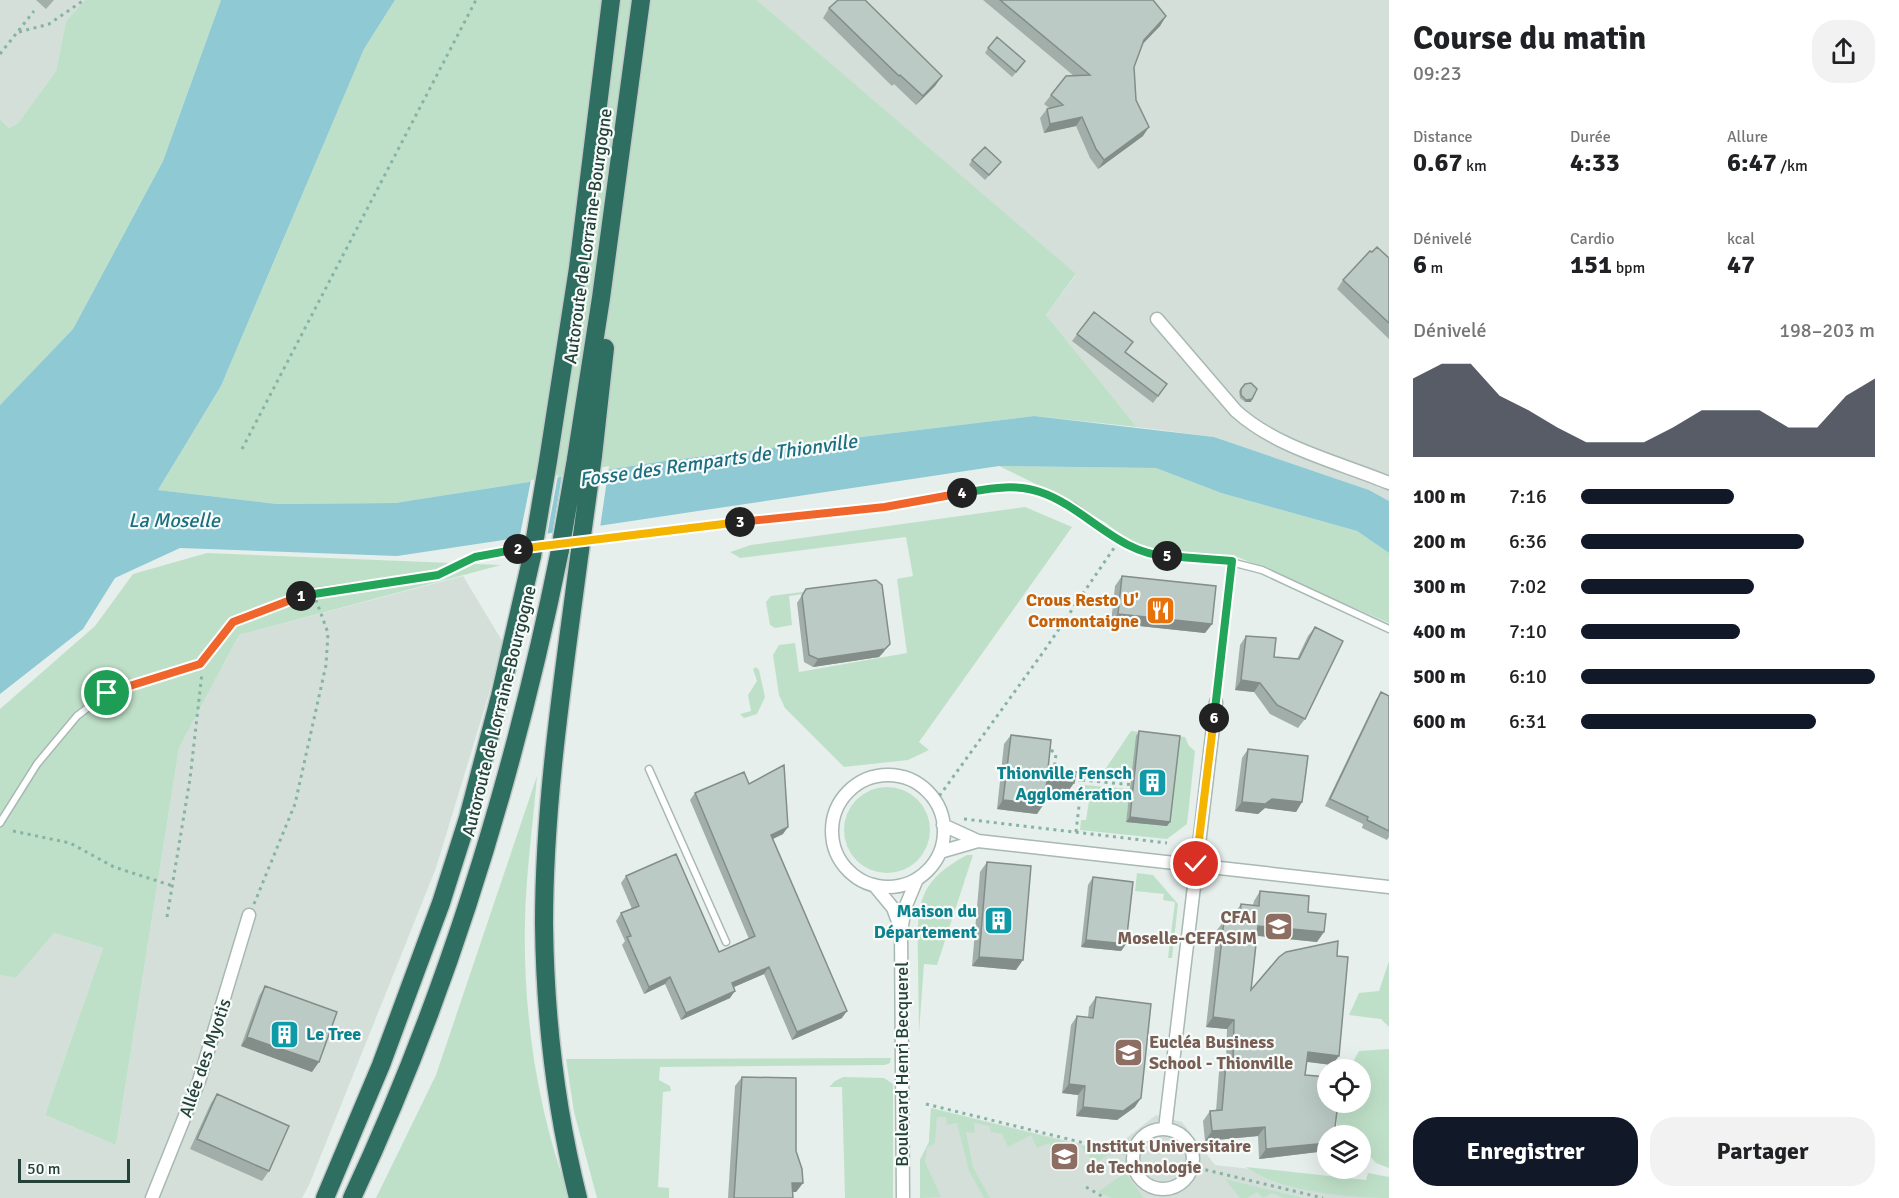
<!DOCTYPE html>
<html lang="fr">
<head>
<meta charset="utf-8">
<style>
  :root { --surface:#fff; --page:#f2f2f2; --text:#202124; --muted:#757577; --accent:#111827 }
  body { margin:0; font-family:Signika,sans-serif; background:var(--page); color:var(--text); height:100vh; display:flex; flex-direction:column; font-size:22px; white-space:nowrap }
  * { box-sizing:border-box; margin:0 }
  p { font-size:20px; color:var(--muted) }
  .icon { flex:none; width:33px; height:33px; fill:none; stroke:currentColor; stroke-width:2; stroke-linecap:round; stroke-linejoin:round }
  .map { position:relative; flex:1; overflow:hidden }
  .sheet { display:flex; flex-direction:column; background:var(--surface); width:510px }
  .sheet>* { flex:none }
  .fabs { position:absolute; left:1317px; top:1059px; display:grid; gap:12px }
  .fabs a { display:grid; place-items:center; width:54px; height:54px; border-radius:50%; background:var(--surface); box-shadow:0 6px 24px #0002; font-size:30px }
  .scale { position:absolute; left:18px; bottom:15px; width:112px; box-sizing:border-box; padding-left:6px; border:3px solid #24423a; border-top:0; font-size:16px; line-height:21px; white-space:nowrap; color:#24423a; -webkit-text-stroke:4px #f7fbf9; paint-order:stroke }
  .pin { position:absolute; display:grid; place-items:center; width:51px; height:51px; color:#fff; margin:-26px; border:3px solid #fff; border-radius:50%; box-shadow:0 2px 6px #0007 }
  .km { position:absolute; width:30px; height:30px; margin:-15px; border-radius:50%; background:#222; color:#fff; font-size:16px; line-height:30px; text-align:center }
  .round { display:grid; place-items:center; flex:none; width:63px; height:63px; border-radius:24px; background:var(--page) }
  .summary { display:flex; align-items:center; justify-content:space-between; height:102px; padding:0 24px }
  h1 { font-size:33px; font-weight:700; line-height:45px }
  .figures { display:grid; grid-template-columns:repeat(3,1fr); gap:9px; height:102px; padding:6px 24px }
  .figures div { display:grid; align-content:center }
  .figures b { font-size:26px; font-weight:700 }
  .figures small { font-size:16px; font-weight:400 }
  .figures p { font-size:16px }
  .chart { height:168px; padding:12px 24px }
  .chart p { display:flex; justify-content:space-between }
  .chart svg { width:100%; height:108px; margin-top:6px; fill:var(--accent); opacity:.7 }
  .cta { display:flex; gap:12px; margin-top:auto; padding:12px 24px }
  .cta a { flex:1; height:69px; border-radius:24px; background:var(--accent); color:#fff; font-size:24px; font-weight:700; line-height:69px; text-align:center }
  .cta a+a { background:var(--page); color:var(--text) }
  ul { padding:0 24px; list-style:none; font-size:20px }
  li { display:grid; grid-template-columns:96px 72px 1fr; align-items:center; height:45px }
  li i { height:15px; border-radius:8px; background:var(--accent) }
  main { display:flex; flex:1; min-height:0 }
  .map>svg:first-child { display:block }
  .built { fill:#d4dfda }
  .green { fill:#bfe0c8 }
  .water { fill:#8ec9d4 }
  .pier { fill:#e6efeb }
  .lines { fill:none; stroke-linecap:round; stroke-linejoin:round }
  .service-casing { stroke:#a8b8b2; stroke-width:9 }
  .minor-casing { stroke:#a8b8b2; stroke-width:15 }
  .motorway-casing { stroke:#c2cac8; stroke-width:21 }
  .path { stroke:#86b3a5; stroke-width:3; stroke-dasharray:3 4.5; stroke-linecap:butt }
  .service { stroke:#fff; stroke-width:6 }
  .minor { stroke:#fff; stroke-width:12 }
  .motorway { stroke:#2f6f62; stroke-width:18 }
  .motorway-bridge-casing { stroke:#c2cac8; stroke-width:21; stroke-linecap:butt }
  .motorway-bridge { stroke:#2f6f62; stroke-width:18 }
  .wall { fill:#a1aea9 }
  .shaded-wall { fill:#838d89 }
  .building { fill:#bbcac4; stroke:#838d89; stroke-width:1.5 }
  .split-1-casing { stroke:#fff; stroke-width:12 }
  .split-2-casing { stroke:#fff; stroke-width:12 }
  .split-3-casing { stroke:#fff; stroke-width:12 }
  .split-4-casing { stroke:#fff; stroke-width:12 }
  .split-5-casing { stroke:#fff; stroke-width:12 }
  .split-6-casing { stroke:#fff; stroke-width:12 }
  .split-7-casing { stroke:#fff; stroke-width:12 }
  .split-1 { stroke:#f0652b; stroke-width:8 }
  .split-2 { stroke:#22a559; stroke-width:8 }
  .split-3 { stroke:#f5b400; stroke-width:8 }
  .split-4 { stroke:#f0652b; stroke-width:8 }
  .split-5 { stroke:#22a559; stroke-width:8 }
  .split-6 { stroke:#22a559; stroke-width:8 }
  .split-7 { stroke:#f5b400; stroke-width:8 }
  .labels { text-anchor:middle; stroke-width:4.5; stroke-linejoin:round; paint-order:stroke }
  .street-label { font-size:18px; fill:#24423a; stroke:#f7fbf9 }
  .food-label { font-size:18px; font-weight:bold; fill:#c56008; stroke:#f7fbf9; text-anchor:end }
  .culture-label { font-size:18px; font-weight:bold; fill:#0d838f; stroke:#f7fbf9; text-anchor:end }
  .education-label { font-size:18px; font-weight:bold; fill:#785e54; stroke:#f7fbf9; text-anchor:start }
  .water-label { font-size:20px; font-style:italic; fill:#1c6f80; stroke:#f7fbf9 }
</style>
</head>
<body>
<main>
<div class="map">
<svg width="1389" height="1198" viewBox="0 0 1389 1198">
  <rect width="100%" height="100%" fill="#e6efeb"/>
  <path class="built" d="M0 0H85L66 21 56 71 18 123 9 128 0 119Z
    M757 0H1389V501L1369 490 1214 437 1137 427 1046 315 1076 275Z
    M463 576 504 644 436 868 309 1185 302 1198H0V975L16 978 54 933 103 948 45 1115 116 1145 179 748 239 635Z
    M931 1108 1110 1151 1156 1115 1182 1122 1215 1165 1389 1185V1198H920V1160L929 1142Z"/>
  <path class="green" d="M85 0H221L163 161 73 329 0 405V119L9 128 18 123 56 71 66 21Z
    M395 0H757L1076 274 1046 315 1137 427 1034 416 664 461 395 503 277 504 158 490 221 386 364 49Z
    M999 466 1156 468 1221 493 1357 531 1389 553V623L1238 557 1153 548 1126 540 1106 523 1050 491Z
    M1025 507 1072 527 919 742 929 750 908 760 844 767 785 708 779 695 773 655 779 645 795 643 799 672 907 653 897 579 913 576 906 537 740 558 730 552 751 545Z
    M207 553 501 565 239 635 179 748 116 1145 45 1115 103 948 54 933 16 978 0 975V709L95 626 133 574Z
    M872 583 875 584 789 596 792 625 775 628 770 625 766 602 771 596Z
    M756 667 759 670 765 697 757 714 744 718 740 714 751 711 748 695 757 681 753 669Z
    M1131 731 1149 733 1131 781 1100 777Z
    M1161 734 1185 737 1189 746 1195 751 1187 824 1167 839 1080 830 1081 820H1086L1089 801H1083L1085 785 1130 789 1126 822Z
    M537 776C533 824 526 873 525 921 523 1015 537 1110 570 1198H376L436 1075Z
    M844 830a43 43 0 1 1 86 0a43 43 0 1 1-86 0Z
    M967 855H973L937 965 924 964 919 1033C919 1008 918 983 918 959 917 906 916 882 967 855Z
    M1137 873 1153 875 1178 904 1172 958H1168L1175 902 1163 900 1164 894 1135 891Z
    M1389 961V1027L1381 1019 1349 1015 1359 993 1379 991Z
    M1389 1049V1168L1376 1163 1361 1146 1360 1136 1348 1135 1337 1127 1336 1103 1360 1102V1070L1349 1069 1359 1051Z
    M891 1058 890 1063 885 1065 660 1067 659 1080 670 1086 671 1091 663 1092 658 1187 669 1188V1198H597L574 1112 566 1059Z
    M843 1077 884 1078 893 1084V1198H845L842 1087H829L835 1081Z
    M931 1108 1110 1153 1099 1161H1093L1078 1143 1056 1156 1049 1143 1037 1148 1031 1135 1008 1147 1002 1134 991 1132 989 1126 974 1123 975 1133 966 1132 973 1167 990 1198H984L969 1171 957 1123 947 1125 946 1117H937L935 1143 927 1148 925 1162 941 1197 920 1198V1160L929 1142Z
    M1246 1167 1366 1180 1368 1173 1389 1177V1198C1349 1198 1278 1191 1246 1167Z
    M1123 1170 1144 1198H1111L1098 1192 1122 1175Z
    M1225 1179 1303 1198H1283L1272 1193 1263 1198 1257 1192 1247 1198H1240Z"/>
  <path class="water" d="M221 0H395L364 49 221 386 158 490 277 504 395 503 664 461 1034 416 1214 437 1369 490 1389 501V553L1357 531 1221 493 1156 468 999 466 397 556 180 548 115 578 83 629 0 694V405L73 329 163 161Z"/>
  <path class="pier" d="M609 466 600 528 552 536 562 475Z
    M558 475 547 536 519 540 531 480Z"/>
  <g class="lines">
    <defs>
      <path id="service" d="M583 540 885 507 1000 487H1021L1039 491 1073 506 1119 540 1145 553 1215 558 1262 570 1389 629
        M649 769 726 942
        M0 823 37 764 77 716 107 693 200 664 233 622 307 593 438 575 475 557 558 544"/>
      <path id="minor" d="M1157 319 1236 411C1277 448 1338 462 1389 483
        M832 831a56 56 0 1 1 112 0a56 56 0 1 1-112 0Z
        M943 825 978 841 1389 887
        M940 852 978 841
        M874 885 893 908 900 927
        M1133 1159a30 30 0 1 1 60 0a30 30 0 1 1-60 0Z
        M1165 1129 1216 702
        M152 1198 199 1081 249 915
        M903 1198 901 931 905 908 917 879"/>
      <path id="motorway" d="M593 456 605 348
        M576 459 601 298 641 0
        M548 461 578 268 611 0
        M325 1198 381 1065 441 903 468 818 500 696 532 556
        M352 1198C449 991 515 773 560 550
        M578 1198C556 1110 545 1015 544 924 544 799 564 673 580 550"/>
    </defs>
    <use href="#service" class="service-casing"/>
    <use href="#minor" class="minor-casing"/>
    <use href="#motorway" class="motorway-casing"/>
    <path class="path" d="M19 32 49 24 84 0
      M0 54 34 11
      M242 449 476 0
      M1217 691 1231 572
      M1051 750 1056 754 1054 771
      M1071 779 1082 780 1086 770
      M935 802 1044 651 1114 548
      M964 819 1167 843
      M13 831 70 843 114 867 173 886
      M1076 832 1082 780 1134 785
      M254 904 295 804 326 665 328 633 316 600
      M167 917 190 779 202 673
      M926 1104 1133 1155
      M1198 1168 1323 1198
      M1086 1187 1105 1198"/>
    <use href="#service" class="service"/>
    <use href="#minor" class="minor"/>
    <use href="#motorway" class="motorway"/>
    <defs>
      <path id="motorway-bridge" d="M560 550 576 459
        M580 550 593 456
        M532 556 548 461"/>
    </defs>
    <use href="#motorway-bridge" class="motorway-bridge-casing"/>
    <use href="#motorway-bridge" class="motorway-bridge"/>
  </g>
  <path class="wall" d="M36 0H54L46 9Z
    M983 0H1153L1166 16 1160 26 1142 44 1134 67 1136 100 1143 136 1098 169 1090 158 1076 126 1044 133 1040 118 1047 109 1049 108 1044 104 1051 95 1074 76Z
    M829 8 942 76 935 86 916 105 894 84 892 86 823 18Z
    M988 48 1022 66 1012 77 985 53Z
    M972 160 997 167 985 180 969 165Z
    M1372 252 1389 258V339L1337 289 1343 280Z
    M1094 312 1126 352 1167 384 1153 403 1072 341Z
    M1245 384 1252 399 1251 402H1245L1240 398 1239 391Z
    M1122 576 1212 624 1205 633 1111 623 1115 586Z
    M806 589 885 651 879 657 813 667 804 662 797 603Z
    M1315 627 1305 719 1298 728 1270 714 1254 692 1235 690 1240 645 1246 636 1274 657 1297 659 1308 636Z
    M1381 692 1389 696V837L1387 840 1362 828 1363 824 1325 806 1376 700Z
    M1139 731 1170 822 1167 826 1126 822 1136 736Z
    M1011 735 1048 769 1067 793 1045 790 1037 814 997 809 1004 744Z
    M1248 749 1302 802 1296 812 1265 808 1258 814 1235 811 1242 758Z
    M749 784 783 834 773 839 842 1018 792 1040 764 974 734 987 730 998 681 1020 665 984 644 994 622 945 625 941 616 921 621 913 632 909 621 883 626 876 719 952 749 939 690 800 695 793Z
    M987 862 1016 970 972 966 980 872Z
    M1093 877 1126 944 1121 951 1081 947 1088 885Z
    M1260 891 1308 912 1317 942 1257 936 1251 990 1337 956 1332 1065 1307 1062 1305 1075 1328 1136V1150L1326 1151 1259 1159 1258 1136 1205 1141 1203 1121 1210 1111H1216L1219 1072 1226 1063 1227 1029 1206 1027 1217 930 1224 921 1234 922V914L1241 904 1253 905 1254 901Z
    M265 986 312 1072 241 1046 259 996Z
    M1096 997 1135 1107 1117 1120 1076 1116 1078 1095 1062 1093 1071 1025 1077 1016 1088 1017 1089 1007Z
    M742 1077 796 1151 803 1183 796 1192H793V1198H728L735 1086Z
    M217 1094 269 1171 262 1181 190 1149 211 1103Z"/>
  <path class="shaded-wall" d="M1166 16 1160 26 1137 50 1144 40Z
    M942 76 935 86 916 105 923 96Z
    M1082 117 1076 126 1044 133 1050 124Z
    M1149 127 1143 136 1098 169 1104 160Z
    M1252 399 1251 402H1245L1246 400Z
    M1118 614 1212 624 1205 633 1111 623Z
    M890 644 879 657 813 667 818 659Z
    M1241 680 1260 683 1254 692 1235 690Z
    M1047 780 1074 783 1067 793 1040 790Z
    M1272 799 1302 802 1296 812 1265 808 1258 814 1235 811 1242 802Z
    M1003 800 1044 804 1037 814 997 809Z
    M1130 817 1170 822 1167 826 1126 822Z
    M788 827 783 834 766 842 771 835Z
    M1258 926 1324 932 1317 942 1251 935Z
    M1086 940 1126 944 1121 951 1081 947Z
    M979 957 1023 960 1016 970 972 966Z
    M769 967 764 974 727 990 732 983Z
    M670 977 665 984 644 994 649 987Z
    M735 991 730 998 681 1020 686 1013Z
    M847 1011 842 1018 792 1040 797 1032Z
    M1213 1017 1234 1020 1227 1029 1206 1027Z
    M247 1037 319 1062 312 1072 241 1046Z
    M1308 1052 1339 1056 1332 1065 1302 1061Z
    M1069 1084 1085 1086 1078 1095 1062 1093Z
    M1141 1098 1135 1107 1117 1120 1076 1116 1083 1107Z
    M1265 1127 1258 1136 1205 1141 1212 1131Z
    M1328 1143V1150L1326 1151 1259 1159 1266 1149Z
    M792 1183H803L796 1192H786Z"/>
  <path class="building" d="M838 0H865L942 76 923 96 900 75 899 76 829 8Z
    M1000 0H1153L1166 16 1144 40 1134 67 1136 100 1149 127 1104 160 1096 149 1082 117 1050 124 1047 109 1063 105 1051 95 1066 76 1090 75Z
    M997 37 1025 61 1016 72 988 48Z
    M985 147 1001 162 989 175 972 160Z
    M1377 247 1389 258V323L1343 280 1370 251 1372 252Z
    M1094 312 1133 342 1125 352 1167 384 1158 396 1077 334Z
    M1251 383 1257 389 1252 399 1246 400 1241 395V389L1245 384Z
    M1122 576 1216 586 1212 624 1118 614Z
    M876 580 882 585 890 644 885 649 818 659 809 655 802 596 806 589Z
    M1315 627 1343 641 1305 719 1277 705 1260 683 1241 680 1246 636 1276 638 1274 657 1299 659Z
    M1381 692 1389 696V831L1367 820 1368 817 1330 799Z
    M1139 731 1180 736 1170 822 1130 817Z
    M1011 735 1051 740 1048 769 1076 772 1074 783 1047 780 1044 804 1003 800Z
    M1248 749 1308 756 1302 802 1272 799 1265 804 1242 802Z
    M784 765 788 827 771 835 847 1011 797 1032 769 967 732 983 735 991 686 1013 670 977 649 987 627 937 631 936 621 913 639 906 626 876 676 854 719 952 755 936 695 793 744 772 749 784Z
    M987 862 1031 866 1023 960 979 957Z
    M1093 877 1133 882 1126 944 1086 940Z
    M1260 891 1309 896 1308 912 1326 914 1324 932 1258 926 1251 990 1279 957 1286 952 1338 941 1337 956 1348 957 1339 1056 1308 1052 1305 1075 1328 1077V1102H1338L1334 1136H1328V1143L1266 1149 1265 1127 1212 1131 1210 1111 1222 1110 1226 1063 1233 1064 1234 1020 1213 1017 1224 921 1239 922 1241 904 1259 906Z
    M265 986 337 1012 319 1062 247 1037Z
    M1096 997 1151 1004 1141 1098 1123 1111 1083 1107 1085 1086 1069 1084 1077 1016 1093 1018Z
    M742 1077 796 1078V1151L802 1169 803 1183H792L793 1198H734Z
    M217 1094 289 1126 269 1171 197 1139Z"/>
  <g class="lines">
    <defs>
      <path id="split-1" d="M107 693 200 664 233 622 301 596"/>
      <path id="split-2" d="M301 596 438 575 475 557 518 549"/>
      <path id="split-3" d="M518 549 740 522"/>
      <path id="split-4" d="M740 522 885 507 962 493"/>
      <path id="split-5" d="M962 493C987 489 1015 483 1040 492 1085 507 1118 554 1167 556"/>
      <path id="split-6" d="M1167 556 1232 561 1214 718"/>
      <path id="split-7" d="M1196 864 1214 718"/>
    </defs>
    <use href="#split-1" class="split-1-casing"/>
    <use href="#split-2" class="split-2-casing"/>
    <use href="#split-3" class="split-3-casing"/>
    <use href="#split-4" class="split-4-casing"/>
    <use href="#split-5" class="split-5-casing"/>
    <use href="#split-6" class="split-6-casing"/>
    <use href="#split-7" class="split-7-casing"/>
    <use href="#split-1" class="split-1"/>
    <use href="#split-2" class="split-2"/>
    <use href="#split-3" class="split-3"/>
    <use href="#split-4" class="split-4"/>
    <use href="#split-5" class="split-5"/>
    <use href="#split-6" class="split-6"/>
    <use href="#split-7" class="split-7"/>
  </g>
  <defs>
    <symbol id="restaurant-square" viewBox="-11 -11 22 22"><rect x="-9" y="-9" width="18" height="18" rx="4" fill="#e8710a" stroke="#f7fbf9"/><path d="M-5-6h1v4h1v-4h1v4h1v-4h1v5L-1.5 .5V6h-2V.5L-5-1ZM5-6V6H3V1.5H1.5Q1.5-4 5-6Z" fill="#fff"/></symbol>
    <symbol id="building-square" viewBox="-11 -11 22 22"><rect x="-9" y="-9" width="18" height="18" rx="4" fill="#0f9aa8" stroke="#f7fbf9"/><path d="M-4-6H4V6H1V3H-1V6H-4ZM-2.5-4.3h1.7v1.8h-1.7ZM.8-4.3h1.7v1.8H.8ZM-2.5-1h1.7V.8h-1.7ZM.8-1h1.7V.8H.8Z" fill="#fff"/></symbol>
    <symbol id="university-square" viewBox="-11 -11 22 22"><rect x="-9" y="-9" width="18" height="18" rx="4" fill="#8d6e63" stroke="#f7fbf9"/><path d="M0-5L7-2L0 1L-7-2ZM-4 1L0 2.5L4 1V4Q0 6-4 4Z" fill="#fff"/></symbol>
  </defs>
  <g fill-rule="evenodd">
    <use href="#restaurant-square" x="1144" y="594" width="33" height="33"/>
    <use href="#building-square" x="1136" y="766" width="33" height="33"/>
    <use href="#building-square" x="982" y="904" width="33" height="33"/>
    <use href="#university-square" x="1262" y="910" width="33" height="33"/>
    <use href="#building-square" x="268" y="1018" width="33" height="33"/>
    <use href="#university-square" x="1112" y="1036" width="33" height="33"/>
    <use href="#university-square" x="1048" y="1140" width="33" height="33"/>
  </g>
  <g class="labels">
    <g class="street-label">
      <text transform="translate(588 236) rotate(-82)" y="6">Autoroute de Lorraine-Bourgogne</text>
      <text transform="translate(499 711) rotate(-76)" y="6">Autoroute de Lorraine-Bourgogne</text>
      <text transform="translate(205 1058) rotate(-71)" y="6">Allée des Myotis</text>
      <text transform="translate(902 1064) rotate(-90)" y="6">Boulevard Henri Becquerel</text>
    </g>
    <g class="food-label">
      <text x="1139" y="606">Crous Resto U'<tspan x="1139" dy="21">Cormontaigne</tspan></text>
    </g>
    <g class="culture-label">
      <text x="1132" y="779">Thionville Fensch<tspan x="1132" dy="21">Agglomération</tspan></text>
      <text x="977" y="917">Maison du<tspan x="977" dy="21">Département</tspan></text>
      <text x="306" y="1040" text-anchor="start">Le Tree</text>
    </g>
    <g class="education-label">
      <text x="1257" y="923" text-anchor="end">CFAI<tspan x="1257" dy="21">Moselle-CEFASIM</tspan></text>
      <text x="1149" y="1048">Eucléa Business<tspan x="1149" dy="21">School - Thionville</tspan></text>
      <text x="1086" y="1152">Institut Universitaire<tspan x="1086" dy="21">de Technologie</tspan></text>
    </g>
    <g class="water-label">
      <text transform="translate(718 460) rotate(-8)" y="7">Fosse des Remparts de Thionville</text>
      <text x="174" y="527">La Moselle</text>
    </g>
  </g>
</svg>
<div class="fabs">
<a><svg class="icon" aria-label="locate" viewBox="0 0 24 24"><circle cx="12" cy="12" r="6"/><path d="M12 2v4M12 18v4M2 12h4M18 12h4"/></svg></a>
<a><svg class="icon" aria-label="layers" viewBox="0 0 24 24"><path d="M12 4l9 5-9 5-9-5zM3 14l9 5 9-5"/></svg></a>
</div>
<div class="scale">50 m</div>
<div class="pin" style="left:107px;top:693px;background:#1e9e55"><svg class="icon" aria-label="arrive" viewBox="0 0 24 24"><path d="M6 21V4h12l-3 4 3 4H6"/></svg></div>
<div class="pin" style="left:1196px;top:864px;background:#d93025"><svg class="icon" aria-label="check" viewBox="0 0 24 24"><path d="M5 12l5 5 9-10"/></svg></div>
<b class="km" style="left:301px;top:596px">1</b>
<b class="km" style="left:518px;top:549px">2</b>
<b class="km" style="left:740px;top:522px">3</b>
<b class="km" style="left:962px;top:493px">4</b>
<b class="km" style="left:1167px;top:556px">5</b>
<b class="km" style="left:1214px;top:718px">6</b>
</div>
<section class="sheet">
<div class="summary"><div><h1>Course du matin</h1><p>09:23</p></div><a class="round"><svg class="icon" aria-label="share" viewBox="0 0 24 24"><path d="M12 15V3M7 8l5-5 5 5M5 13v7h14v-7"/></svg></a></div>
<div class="figures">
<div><p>Distance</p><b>0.67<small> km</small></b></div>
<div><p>Durée</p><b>4:33</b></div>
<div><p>Allure</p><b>6:47<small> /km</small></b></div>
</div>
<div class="figures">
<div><p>Dénivelé</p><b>6<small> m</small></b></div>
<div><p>Cardio</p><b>151<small> bpm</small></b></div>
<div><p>kcal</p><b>47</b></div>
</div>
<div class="chart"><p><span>Dénivelé</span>198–203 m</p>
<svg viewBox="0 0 160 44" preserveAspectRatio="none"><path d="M0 44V12L10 6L20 6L30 19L40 25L50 32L60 38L70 38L80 38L90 32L100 25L110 25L120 25L130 32L140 32L150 19L160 12V44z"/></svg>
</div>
<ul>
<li><b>100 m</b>7:16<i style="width:52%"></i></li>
<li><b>200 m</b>6:36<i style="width:76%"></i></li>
<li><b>300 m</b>7:02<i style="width:59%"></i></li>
<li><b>400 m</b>7:10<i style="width:54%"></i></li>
<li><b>500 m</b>6:10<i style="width:100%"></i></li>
<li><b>600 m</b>6:31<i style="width:80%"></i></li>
</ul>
<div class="cta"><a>Enregistrer</a><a>Partager</a></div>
</section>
</main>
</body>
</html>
